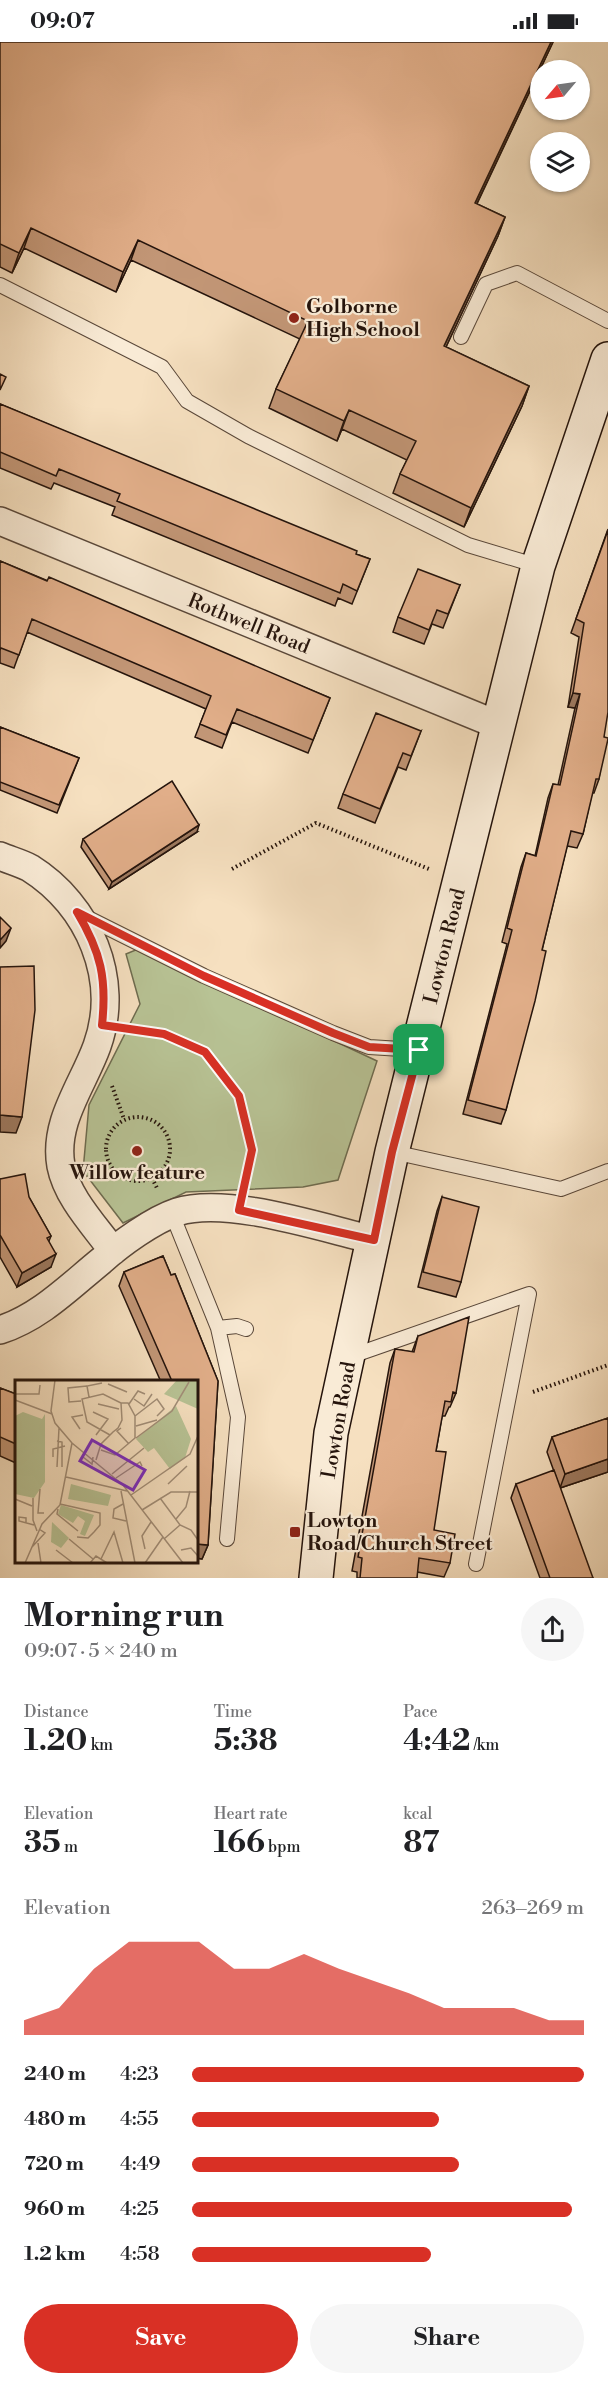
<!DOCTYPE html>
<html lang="en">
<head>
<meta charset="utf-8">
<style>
  :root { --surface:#fff; --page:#f6f6f6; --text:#202124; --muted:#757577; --accent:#d93025 }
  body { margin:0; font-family:"Libre Bodoni",serif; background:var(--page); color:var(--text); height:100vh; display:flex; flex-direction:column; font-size:22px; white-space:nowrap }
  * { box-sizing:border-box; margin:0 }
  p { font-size:20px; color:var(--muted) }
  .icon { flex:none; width:33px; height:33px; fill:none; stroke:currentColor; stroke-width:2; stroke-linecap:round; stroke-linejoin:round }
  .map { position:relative; height:1536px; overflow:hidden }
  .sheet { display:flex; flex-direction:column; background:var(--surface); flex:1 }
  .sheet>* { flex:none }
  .needle { width:39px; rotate:241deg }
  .buttons { position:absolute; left:530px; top:18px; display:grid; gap:12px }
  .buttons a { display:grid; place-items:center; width:60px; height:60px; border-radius:50%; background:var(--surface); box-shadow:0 2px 4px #0004; font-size:30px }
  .pin { position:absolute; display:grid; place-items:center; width:51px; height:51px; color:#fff; margin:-26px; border-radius:12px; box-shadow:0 3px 9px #0006 }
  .round { display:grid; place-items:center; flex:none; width:63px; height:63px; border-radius:32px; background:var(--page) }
  .head { display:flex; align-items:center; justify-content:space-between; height:102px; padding:0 24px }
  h1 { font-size:33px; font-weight:800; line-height:45px }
  .figures { display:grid; grid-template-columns:repeat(3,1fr); gap:9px; height:102px; padding:6px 24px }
  .figures div { display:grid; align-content:center }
  .figures b { font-size:30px; font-weight:800 }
  .figures small { font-size:16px; font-weight:400 }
  .figures p { font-size:16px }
  .chart { height:168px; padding:12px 24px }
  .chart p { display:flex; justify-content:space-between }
  .chart svg { width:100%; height:108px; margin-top:6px; fill:var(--accent); opacity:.7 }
  .cta { display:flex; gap:12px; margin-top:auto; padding:12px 24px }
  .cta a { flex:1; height:69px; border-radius:36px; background:var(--accent); color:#fff; font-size:24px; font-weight:800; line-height:69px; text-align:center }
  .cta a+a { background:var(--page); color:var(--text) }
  ul { padding:0 24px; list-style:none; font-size:20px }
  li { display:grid; grid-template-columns:96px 72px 1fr; align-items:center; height:45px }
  li i { height:15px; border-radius:8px; background:var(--accent) }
  .status { display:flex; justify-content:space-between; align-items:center; height:42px; padding:0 30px; background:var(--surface); direction:ltr }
  .status svg { height:16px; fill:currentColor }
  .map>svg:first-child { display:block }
  .green { fill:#b8c395; stroke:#6e6c50; stroke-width:1.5 }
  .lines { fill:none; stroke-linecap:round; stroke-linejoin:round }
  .lane-casing { stroke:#594739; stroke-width:16 }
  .street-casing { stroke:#594739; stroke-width:30 }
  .secondary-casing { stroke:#25140c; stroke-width:36 }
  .path { stroke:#25140c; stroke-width:4; stroke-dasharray:1.5 3; stroke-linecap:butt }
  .lane { stroke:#f9ebd6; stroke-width:14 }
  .street { stroke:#f9ebd6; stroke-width:27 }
  .secondary { stroke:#f9ebd6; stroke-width:33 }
  .wall { fill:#c29676; stroke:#25140c; stroke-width:1.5 }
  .shaded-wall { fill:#9e7a60; stroke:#25140c; stroke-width:1.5 }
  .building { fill:#e1ae89; stroke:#25140c; stroke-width:1.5 }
  .route-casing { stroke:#fff; stroke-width:12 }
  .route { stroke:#d93025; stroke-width:8 }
  .poi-dot { fill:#8f2418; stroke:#f9ebd6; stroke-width:2 }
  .labels { text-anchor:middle; stroke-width:4.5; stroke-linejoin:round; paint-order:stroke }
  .poi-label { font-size:20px; font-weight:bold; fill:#25140c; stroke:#f9ebd6; text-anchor:start }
  .street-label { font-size:20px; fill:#25140c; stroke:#f9ebd6 }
  .inset-road { fill:none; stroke:#a28e78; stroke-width:1.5 }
  .view { fill:#7b2cbf; fill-opacity:0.15; stroke:#7b2cbf; stroke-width:3 }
  .inset-edge { fill:none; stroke:#25140c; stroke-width:3 }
</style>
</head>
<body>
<div class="status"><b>09:07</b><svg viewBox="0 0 49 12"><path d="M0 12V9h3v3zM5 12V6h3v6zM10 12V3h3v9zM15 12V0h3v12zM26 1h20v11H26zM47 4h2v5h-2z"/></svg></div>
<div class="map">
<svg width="608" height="1536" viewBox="0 0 608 1536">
  <rect width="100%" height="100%" fill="#f6e0c0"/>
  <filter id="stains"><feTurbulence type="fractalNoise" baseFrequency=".00333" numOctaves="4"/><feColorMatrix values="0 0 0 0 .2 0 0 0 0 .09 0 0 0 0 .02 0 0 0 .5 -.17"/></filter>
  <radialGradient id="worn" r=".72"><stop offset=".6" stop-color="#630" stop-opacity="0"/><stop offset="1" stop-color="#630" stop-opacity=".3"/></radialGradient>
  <path class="green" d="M138 907 377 1019 338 1138 303 1145 186 1150 123 1181 83 1129 89 1063 140 962 126 912Z"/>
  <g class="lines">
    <defs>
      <path id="lane" d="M0 243 162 325 187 359 248 394 468 503 538 524
        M461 295 486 242 517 231 608 279
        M84 874 204 934 333 991 369 1005 417 1008
        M393 1110 561 1147 608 1129
        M172 1172 218 1286 238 1375 227 1497
        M218 1286 237 1284 246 1287
        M349 1315 529 1252 476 1522"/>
      <path id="street" d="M0 479 498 683
        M0 814C9 818 21 821 30 826 89 863 121 937 97 1004 83 1043 53 1080 61 1124 67 1155 94 1183 113 1209
        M0 1288C40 1275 69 1245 101 1219 120 1202 153 1178 177 1170 228 1154 322 1186 374 1198"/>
      <path id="secondary" d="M316 1536 331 1391 392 1110 538 524 608 317"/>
    </defs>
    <use href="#lane" class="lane-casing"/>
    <use href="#street" class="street-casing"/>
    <use href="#secondary" class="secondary-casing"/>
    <path class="path" d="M232 827 316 781 429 827
      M131 987 164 992 205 1010 239 1054 252 1108 245 1141
      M112 1044 124 1077
      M106 1107a32 32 0 1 1 64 0a32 32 0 1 1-64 0Z
      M152 1136 158 1148
      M533 1350 608 1323"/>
    <use href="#lane" class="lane"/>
    <use href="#street" class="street"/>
    <use href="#secondary" class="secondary"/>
  </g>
  <path class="wall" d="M0 0H553L477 162 505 175 498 194 446 305 529 344 522 364 464 485 393 451 400 432 407 418 342 387 337 399 269 366 276 347 300 297 131 218 116 250 24 206 12 231 0 225Z
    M0 362 356 512 370 517 352 562 338 556 335 564 112 473 115 465 54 441 51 447 0 426Z
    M608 487 604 695 599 737 594 751H592L583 792 577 806 567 804 542 908 506 1068 501 1082 463 1072 507 902 502 900 521 825 526 811 535 814 548 756 553 742 558 743 575 666 568 665 579 595 571 591Z
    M0 519 330 656 308 711 232 680 222 706 195 695 206 667 27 590 14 626 0 621Z
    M460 543 443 586 432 582 424 602 393 590 398 575Z
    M0 685 79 716 57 771 0 748Z
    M421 689 406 728 398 725 375 781 338 766 343 752Z
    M197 790 109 847 81 805 83 797Z
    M0 1137 29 1155 51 1194 49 1199 51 1225 17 1245 0 1215Z
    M442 1155 461 1240 456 1255 418 1245 437 1169Z
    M163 1214 171 1233 175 1232 218 1339 208 1503 202 1517 196 1516V1340H161L119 1244 124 1230Z
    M418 1294 456 1351 450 1365H449L445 1374H442L436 1409 434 1488 450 1521 444 1535 417 1530V1536H357V1530L352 1529 390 1321 395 1307 412 1310Z
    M0 1346 16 1352V1421L0 1414Z
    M608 1376V1430L560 1446 547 1410 552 1395Z
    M516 1442 593 1536H540L511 1456Z"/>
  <path class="shaded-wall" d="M551 0H553L468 180 475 161Z
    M505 175 498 194 437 324 444 304Z
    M31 186 24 206 12 231 19 211Z
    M138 198 131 218 116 250 123 230Z
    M529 344 522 364 464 485 471 466Z
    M349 368 342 387 337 399 344 379Z
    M573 651 580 652 575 666 568 665Z
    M199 783 197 790 109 847 112 840Z
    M11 886 6 899 0 906V898Z
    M0 1073 22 1075 16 1091 0 1090Z
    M56 1212 51 1225 17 1245 22 1231Z
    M608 1417V1430L560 1446 565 1432Z
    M196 1502 208 1503 202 1517 196 1516Z"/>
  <path class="building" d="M0 0H551L475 161 505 175 444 304 529 344 471 466 400 432 416 399 349 368 344 379 276 347 308 279 138 198 123 230 31 186 19 211 0 202Z
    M0 332 6 335 0 348Z
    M0 362 357 509 356 512 370 517 357 549 343 542 340 551 117 459 120 452 59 427 56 434 0 410Z
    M608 488V670L604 695 608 696V697L599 737H596L583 792 571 789 542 908 546 909 535 959 506 1068 468 1058 512 888 507 886 526 811 536 814 553 742 560 743 580 652 573 651 584 581 576 577Z
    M0 519 47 539 49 535 330 656 313 698 237 667 226 693 200 682 211 654 32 577 19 613 1 606 0 608Z
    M418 527 460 543 448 572 437 568 429 588 398 575Z
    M376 671 421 689 411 714 403 711 380 767 343 752Z
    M0 685 79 716 59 763 0 740Z
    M172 739 199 783 112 840 83 797Z
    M0 875 11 886 0 898Z
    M34 924 35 968 22 1075 0 1073V925Z
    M25 1132 29 1155 51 1194 47 1196 56 1212 22 1231 0 1193V1137Z
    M442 1155 479 1165 461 1240 423 1230Z
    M163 1214 171 1233 175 1232 218 1339 208 1503 196 1502V1340H171V1337L124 1230Z
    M469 1275 456 1351 453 1350 451 1360 445 1359 436 1409 446 1410 434 1488 455 1492 450 1521 419 1516 417 1536H360L362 1516 358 1515 395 1307 414 1310 418 1294Z
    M0 1346 16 1352V1402L0 1395Z
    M608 1376V1417L565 1432 552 1395Z
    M554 1428 593 1536H550L516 1442Z"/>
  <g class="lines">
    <defs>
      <path id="route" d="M77 870 204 934 333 991 369 1005 419 1008 392 1110 374 1198 239 1168 252 1108 239 1054 205 1010 164 992 102 983C107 937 101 910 77 870Z"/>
    </defs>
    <use href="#route" class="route-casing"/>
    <use href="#route" class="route"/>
  </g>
  <g class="poi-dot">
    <circle cx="294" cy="276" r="6"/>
    <circle cx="137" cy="1109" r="6"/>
    <rect x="289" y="1484" width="12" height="12" rx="3"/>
  </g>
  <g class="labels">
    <g class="poi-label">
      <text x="306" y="271">Golborne<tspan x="306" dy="23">High School</tspan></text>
      <text x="137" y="1137" text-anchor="middle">Willow feature</text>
      <text x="307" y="1485">Lowton<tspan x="307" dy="23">Road/Church Street</tspan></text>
    </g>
    <g class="street-label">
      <text transform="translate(249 581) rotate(22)" y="7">Rothwell Road</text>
      <text transform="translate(444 904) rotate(-76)" y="7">Lowton Road</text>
      <text transform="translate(338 1378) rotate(-80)" y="7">Lowton Road</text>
    </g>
  </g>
  <g transform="translate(15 1338)">
    <rect width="183" height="183" fill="#f6e0c0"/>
    <path d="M162 0H183V29L149 14ZM37 142 54 158 46 168 36 162Z" fill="#b8c395"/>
    <path d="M46 125 79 135 70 156 65 154 70 141 63 136 58 143 43 134Z" fill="#b8c395"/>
    <path d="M161 26 176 59 170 78 155 89 139 68 133 72 121 59ZM8 32 27 39 30 34V102L19 118 0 114V36ZM56 104 96 115 93 126 53 119Z" fill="#b8c395"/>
    <path class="inset-road" d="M40 0 36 31 40 43 57 63 108 105 168 183M93 4 112 12M1 14H24L25 5M74 17 72 6 87 3M119 19 129 26 137 14M0 20 37 34M66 21 54 22 53 8 72 6M83 24 104 29M114 24 123 11 130 14M78 32 93 39 81 55M120 36 142 19 149 29 142 36M121 46 142 40M106 48 102 51 114 64M65 49 57 37 68 35M121 58 157 31 174 2M42 61 47 62V87M86 70 100 75 120 58V36L113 23H106M38 77V69L50 66M68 77 77 84 78 77M81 80 86 64 98 52 103 48 107 40 106 23 88 14 67 19 72 42 95 55M42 87 44 48M97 94 129 68M51 97 112 111M101 98 125 82 127 86M153 104 172 86M25 109 23 133H29M106 111 120 183M116 115 175 74 183 56M18 118V140L22 151M145 118 165 145 176 150 183 160M0 119 17 126M45 124 85 133V145L79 152 73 158 62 157M108 124 99 129 98 138 111 141M43 129 42 134 63 151M127 130 156 112H183M161 139 171 127 175 111M11 143V138L4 137V141L19 145M54 159 78 179M149 159 165 145M23 163 26 183M17 167 30 153 24 149M130 169 127 156 136 142M41 170 58 183M166 170 176 168 183 176M86 179 99 152 108 183M10 183 27 144 45 125 57 63M75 183 81 176 92 183M130 183 148 157"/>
    <path class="view" d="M77 60 130 90 118 110 65 81Z"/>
    <rect width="183" height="183" class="inset-edge"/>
  </g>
  <rect width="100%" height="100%" filter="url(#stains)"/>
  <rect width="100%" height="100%" fill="url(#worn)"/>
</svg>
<div class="buttons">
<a><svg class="needle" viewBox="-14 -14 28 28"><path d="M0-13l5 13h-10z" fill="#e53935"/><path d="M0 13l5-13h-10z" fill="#757577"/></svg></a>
<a><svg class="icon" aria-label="layers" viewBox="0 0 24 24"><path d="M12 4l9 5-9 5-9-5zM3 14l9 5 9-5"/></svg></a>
</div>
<div class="pin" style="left:419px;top:1008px;background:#1e9e55"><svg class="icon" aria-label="arrive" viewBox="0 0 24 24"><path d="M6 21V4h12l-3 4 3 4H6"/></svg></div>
</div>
<section class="sheet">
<div class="head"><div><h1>Morning run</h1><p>09:07 · 5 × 240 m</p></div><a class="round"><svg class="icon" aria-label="share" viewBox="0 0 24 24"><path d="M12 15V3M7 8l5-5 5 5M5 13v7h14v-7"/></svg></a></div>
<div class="figures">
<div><p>Distance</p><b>1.20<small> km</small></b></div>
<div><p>Time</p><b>5:38</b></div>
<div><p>Pace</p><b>4:42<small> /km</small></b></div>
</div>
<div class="figures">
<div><p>Elevation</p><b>35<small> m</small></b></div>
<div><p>Heart rate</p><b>166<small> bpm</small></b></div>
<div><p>kcal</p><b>87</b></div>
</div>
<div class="chart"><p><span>Elevation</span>263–269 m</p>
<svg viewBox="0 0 160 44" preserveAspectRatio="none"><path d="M0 44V38L10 33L20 17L30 6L40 6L50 6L60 17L70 17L80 11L90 17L100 22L110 27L120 33L130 33L140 33L150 38L160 38V44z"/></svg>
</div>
<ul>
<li><b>240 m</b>4:23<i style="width:100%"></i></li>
<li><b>480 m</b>4:55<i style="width:63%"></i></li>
<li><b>720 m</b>4:49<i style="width:68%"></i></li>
<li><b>960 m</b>4:25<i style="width:97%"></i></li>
<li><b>1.2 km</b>4:58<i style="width:61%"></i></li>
</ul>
<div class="cta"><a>Save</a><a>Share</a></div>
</section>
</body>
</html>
